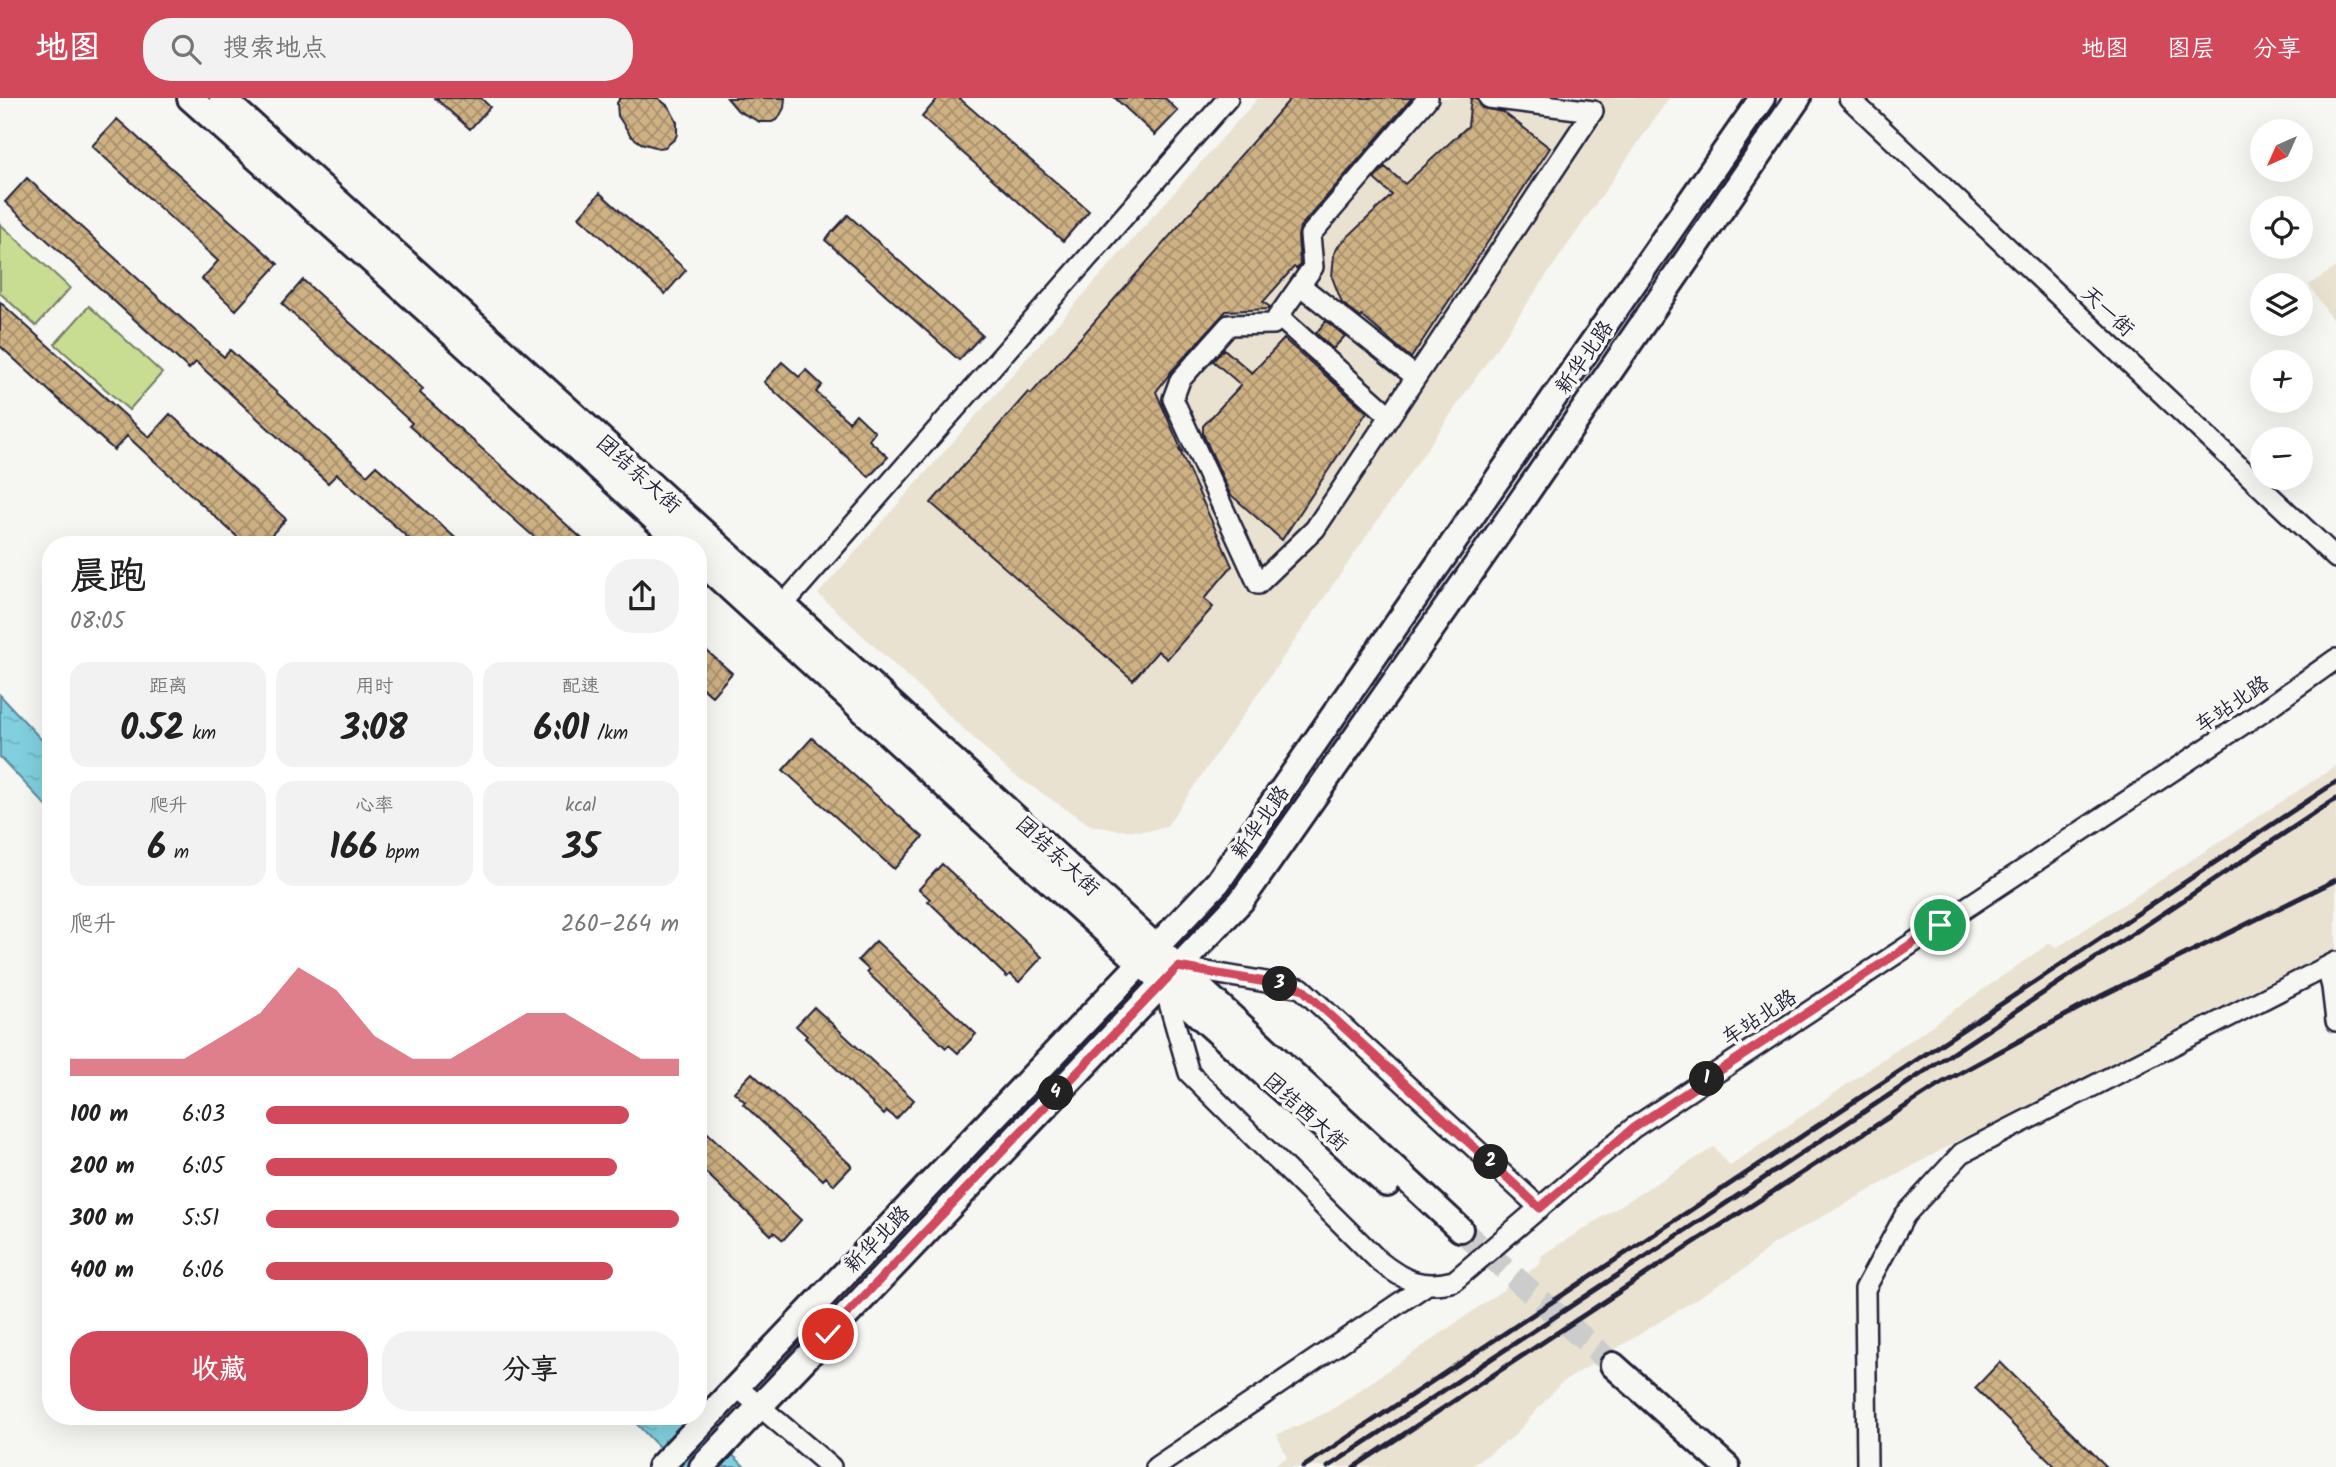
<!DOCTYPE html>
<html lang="zh">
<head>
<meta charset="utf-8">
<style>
  :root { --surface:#fff; --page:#f2f2f2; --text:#222; --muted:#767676; --accent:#d1495b }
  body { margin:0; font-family:Kalam,"LXGW WenKai TC",sans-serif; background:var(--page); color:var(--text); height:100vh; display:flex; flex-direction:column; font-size:26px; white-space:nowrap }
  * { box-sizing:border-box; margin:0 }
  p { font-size:23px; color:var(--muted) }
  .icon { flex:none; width:38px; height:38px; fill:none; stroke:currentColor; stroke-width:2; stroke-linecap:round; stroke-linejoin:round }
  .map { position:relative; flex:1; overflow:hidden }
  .side { position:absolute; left:42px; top:438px; width:665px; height:889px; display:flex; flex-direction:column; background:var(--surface); border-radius:28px; box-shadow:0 7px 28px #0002 }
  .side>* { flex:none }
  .needle { width:46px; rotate:225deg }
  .controls { position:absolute; left:2250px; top:21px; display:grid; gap:14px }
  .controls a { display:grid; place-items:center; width:63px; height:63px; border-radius:50%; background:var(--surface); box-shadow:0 7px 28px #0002; font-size:35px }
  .pin { position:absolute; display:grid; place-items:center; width:60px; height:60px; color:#fff; margin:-30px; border:4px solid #fff; border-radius:50%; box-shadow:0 2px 7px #0007 }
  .km { position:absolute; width:35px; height:35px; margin:-18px; border-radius:50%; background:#222; color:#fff; font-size:19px; line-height:35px; text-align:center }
  .round { display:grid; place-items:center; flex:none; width:74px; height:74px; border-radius:28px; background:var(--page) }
  .overview { display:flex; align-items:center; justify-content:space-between; height:119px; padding:0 28px }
  h1 { font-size:38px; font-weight:800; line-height:52px }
  .metrics { display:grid; grid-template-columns:repeat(3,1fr); gap:10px; height:119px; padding:7px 28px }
  .metrics div { display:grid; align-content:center; border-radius:18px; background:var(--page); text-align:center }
  .metrics b { font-size:35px; font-weight:800 }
  .metrics small { font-size:19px; font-weight:400 }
  .metrics p { font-size:19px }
  .chart { height:196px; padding:14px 28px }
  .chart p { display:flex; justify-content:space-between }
  .chart svg { width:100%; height:126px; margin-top:7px; fill:var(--accent); opacity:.7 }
  .action { display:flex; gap:14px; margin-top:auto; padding:14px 28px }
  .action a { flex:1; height:80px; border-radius:28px; background:var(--accent); color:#fff; font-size:28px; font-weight:800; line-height:80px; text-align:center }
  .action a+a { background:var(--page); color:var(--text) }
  ul { padding:0 28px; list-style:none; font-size:23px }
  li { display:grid; grid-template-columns:112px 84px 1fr; align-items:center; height:52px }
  li i { height:18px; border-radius:9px; background:var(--accent) }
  header { display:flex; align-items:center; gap:42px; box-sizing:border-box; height:98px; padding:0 35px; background:var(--accent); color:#fff }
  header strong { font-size:33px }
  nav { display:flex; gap:38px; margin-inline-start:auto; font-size:24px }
  .search { width:490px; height:63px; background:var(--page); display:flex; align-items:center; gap:18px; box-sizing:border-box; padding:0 24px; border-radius:28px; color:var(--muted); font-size:26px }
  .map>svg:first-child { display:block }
  .built { fill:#eae2d1 }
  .green { fill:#c8dd92; stroke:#758066; stroke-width:2 }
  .water { fill:url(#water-ripples); stroke:#5b8a9d; stroke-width:2 }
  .building { fill:url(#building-cross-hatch); stroke:#22223b; stroke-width:2 }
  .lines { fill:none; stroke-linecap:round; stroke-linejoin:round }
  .major-tunnel { stroke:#cccccd; stroke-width:24; stroke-dasharray:24 12; stroke-linecap:butt }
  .minor-casing { stroke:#22223b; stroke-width:24 }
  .major-casing { stroke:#22223b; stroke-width:30 }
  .minor { stroke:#f6f6f2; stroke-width:19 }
  .major { stroke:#f6f6f2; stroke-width:24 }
  .rail { stroke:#22223b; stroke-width:5 }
  .route-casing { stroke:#fff; stroke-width:14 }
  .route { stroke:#d1495b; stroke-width:9 }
  .labels { text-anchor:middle; stroke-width:7; stroke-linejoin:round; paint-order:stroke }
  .street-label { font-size:21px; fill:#22223b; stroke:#f6f6f2 }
</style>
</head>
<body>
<header>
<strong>地图</strong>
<div class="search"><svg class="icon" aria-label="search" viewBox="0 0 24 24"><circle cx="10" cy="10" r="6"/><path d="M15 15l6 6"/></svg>搜索地点</div>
<nav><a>地图</a><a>图层</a><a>分享</a></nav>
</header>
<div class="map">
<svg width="2336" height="1369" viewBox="0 0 2336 1369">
  <defs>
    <pattern id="water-ripples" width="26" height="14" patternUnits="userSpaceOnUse" patternTransform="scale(1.75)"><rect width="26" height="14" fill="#81d0df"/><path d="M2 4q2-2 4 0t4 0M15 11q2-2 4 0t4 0" fill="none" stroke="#6fb2c0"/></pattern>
    <pattern id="building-cross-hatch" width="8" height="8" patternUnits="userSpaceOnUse" patternTransform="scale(1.75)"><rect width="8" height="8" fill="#cfb284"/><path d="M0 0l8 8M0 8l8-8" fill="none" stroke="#a8906d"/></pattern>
  </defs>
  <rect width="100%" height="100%" fill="#f6f6f2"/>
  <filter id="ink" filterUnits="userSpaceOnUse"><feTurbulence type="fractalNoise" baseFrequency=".0143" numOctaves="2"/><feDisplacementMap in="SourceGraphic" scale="14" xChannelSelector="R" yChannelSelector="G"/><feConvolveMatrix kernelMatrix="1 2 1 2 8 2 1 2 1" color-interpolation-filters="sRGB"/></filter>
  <g filter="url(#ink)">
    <path class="built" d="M1258 0H1669L1166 729 1148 733 1116 732 1090 727 1010 674 818 496Z
      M2336 169V227L2309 187Z
      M2336 668V850L1945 1050 1770 1148 1747 1169 1560 1286 1513 1339 1470 1369H1272L1287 1359 1277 1337 1330 1313 1540 1166 1542 1157 1714 1049 1730 1068 2050 845 2056 850Z"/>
    <path class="green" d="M0 126 70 190 36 228 0 195Z
      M89 208 162 275 129 312 55 246Z"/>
    <path class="water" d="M0 597 51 652V713L0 659Z
      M629 1318H692L745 1369H678Z"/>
    <path class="building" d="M435 0H481L490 9 470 31Z
      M620 0H658L669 9 677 24V36L675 41 665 49 659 50 641 45 631 38 618 18 617 5Z
      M727 0H785L784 10 778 21 772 24H760L738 13Z
      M938 0H959L1089 113 1063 143 922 19Z
      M1115 0H1165L1178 13 1155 37Z
      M1291 0H1412L1300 129 1298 138 1300 166 1297 171 1294 169 1263 204 1270 209 1268 211 1226 213 1171 274 1156 294 1182 353 1179 351 1232 468 1204 501 1213 509 1167 561 1158 553 1133 582 931 405 1028 294 1031 296Z
      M1471 0H1477L1482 10 1503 14 1550 50 1411 260 1362 218 1361 220 1342 205 1332 179 1334 156 1339 147 1392 97 1374 81 1385 69 1405 86 1468 28Z
      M117 21 278 166 236 212 202 181 218 163 92 48Z
      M27 80 224 259 230 252 367 377 376 368 462 446H415L337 376 328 385 196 264 189 271 5 104Z
      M600 95 686 172 665 196 579 119Z
      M848 117 982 237 959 262 825 142Z
      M303 182 423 291 420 295 588 446H542L409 328 412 325 282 206Z
      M0 204 149 339 170 316 286 421 263 446H245L127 338 114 352 0 248Z
      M1326 223 1345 238 1333 251 1316 235Z
      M1284 241 1367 314 1282 442 1230 396 1203 336V328L1241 287 1213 263 1224 251 1252 275Z
      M782 264 799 279 806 272 822 287 816 294 849 324 856 316 875 334 869 342 888 359 869 379 764 284Z
      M698 545 732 575 712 598 698 586Z
      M812 640 923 739 894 771 783 672Z
      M942 766 1042 859 1019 884 1010 876 1007 879 928 803 930 801 919 791Z
      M876 843 976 936 958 955 949 947 946 950 867 874 869 872 858 862Z
      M814 909 914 1002 896 1021 887 1013 884 1017 805 940 807 938 796 928Z
      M752 975 852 1068 834 1087 826 1079 823 1082 743 1006 745 1004 734 994Z
      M698 1026 801 1122 783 1142 774 1134 771 1137 698 1067Z
      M2000 1264 2107 1369H2056L1975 1290Z"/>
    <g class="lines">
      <path class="major-tunnel" d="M1460 1131 1613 1267"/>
      <defs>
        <path id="minor" d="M1428 0 1310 137 1313 169 1273 226 1229 227 1180 282 1173 301 1258 486 1315 431 1593 13 1489 0
          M1849 0 2336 460
          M1301 188 1416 279
          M1278 218 1390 318
          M783 507 1228 0
          M1178 869 1301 890 1540 1110
          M2327 869 2332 889 2336 923
          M1163 884 1189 975 1379 1163C1404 1183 1422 1191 1454 1183L1633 1030 2263 613 2336 561
          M737 1289 831 1369
          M1156 1369 1426 1187
          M1867 1369 1865 1191 1905 1117 1962 1055 2336 864"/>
        <path id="major" d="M190 0 431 216 682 446
          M222 0C639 373 1051 750 1460 1131
          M698 461 1037 772 1387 1086
          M1613 1267 1727 1369
          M660 1369 1218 784 1762 0
          M702 1369 1241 803 1512 416 1798 0"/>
      </defs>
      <use href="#minor" class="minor-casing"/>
      <use href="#major" class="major-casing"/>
      <use href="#minor" class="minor"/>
      <use href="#major" class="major"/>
      <path class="rail" d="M1303 1369 2336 684
        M1328 1369 2336 701
        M1354 1369 1690 1147 1942 985 2101 898 2336 782"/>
    </g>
  </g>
  <g class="lines" filter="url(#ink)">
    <defs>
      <path id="route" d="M828 1236 1178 869 1301 890 1540 1110 1633 1030 1940 827"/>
    </defs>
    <use href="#route" class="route-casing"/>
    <use href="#route" class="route"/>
  </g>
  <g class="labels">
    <g class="street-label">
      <text transform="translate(2108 213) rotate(43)" y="7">天一街</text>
      <text transform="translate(1584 259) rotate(-55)" y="7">新华北路</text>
      <text transform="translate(639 376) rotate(42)" y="7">团结东大街</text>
      <text transform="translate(2232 606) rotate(-34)" y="7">车站北路</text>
      <text transform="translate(1260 724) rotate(-55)" y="7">新华北路</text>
      <text transform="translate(1058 758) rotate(43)" y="7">团结东大街</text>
      <text transform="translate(1759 919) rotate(-33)" y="7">车站北路</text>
      <text transform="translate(1306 1014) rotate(42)" y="7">团结西大街</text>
      <text transform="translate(877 1141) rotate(-46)" y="7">新华北路</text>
    </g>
  </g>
</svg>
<div class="controls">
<a><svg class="needle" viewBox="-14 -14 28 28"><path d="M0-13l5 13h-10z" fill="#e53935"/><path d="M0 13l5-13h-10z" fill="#767676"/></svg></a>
<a><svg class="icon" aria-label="locate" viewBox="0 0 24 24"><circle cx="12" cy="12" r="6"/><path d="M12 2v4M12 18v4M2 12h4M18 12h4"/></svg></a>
<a><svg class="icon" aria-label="layers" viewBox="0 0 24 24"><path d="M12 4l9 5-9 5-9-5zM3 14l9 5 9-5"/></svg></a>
<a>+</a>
<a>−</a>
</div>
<div class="pin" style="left:1940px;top:827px;background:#1e9e55"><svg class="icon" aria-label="arrive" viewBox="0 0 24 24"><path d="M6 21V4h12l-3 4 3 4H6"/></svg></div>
<div class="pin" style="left:828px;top:1236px;background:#d93025"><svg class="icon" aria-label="check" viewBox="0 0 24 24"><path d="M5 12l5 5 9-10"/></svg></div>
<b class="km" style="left:1707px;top:981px">1</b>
<b class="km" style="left:1491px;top:1064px">2</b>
<b class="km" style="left:1280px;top:886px">3</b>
<b class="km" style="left:1056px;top:995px">4</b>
<section class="side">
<div class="overview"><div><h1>晨跑</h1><p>08:05</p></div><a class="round"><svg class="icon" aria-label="share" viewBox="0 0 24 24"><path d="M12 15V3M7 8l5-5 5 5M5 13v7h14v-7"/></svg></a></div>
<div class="metrics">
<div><p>距离</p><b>0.52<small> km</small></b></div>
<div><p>用时</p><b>3:08</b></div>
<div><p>配速</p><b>6:01<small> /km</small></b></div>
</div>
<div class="metrics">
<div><p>爬升</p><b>6<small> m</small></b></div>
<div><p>心率</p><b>166<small> bpm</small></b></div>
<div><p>kcal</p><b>35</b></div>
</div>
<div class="chart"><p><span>爬升</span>260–264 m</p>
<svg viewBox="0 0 160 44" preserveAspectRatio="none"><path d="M0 44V38L10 38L20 38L30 38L40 30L50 22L60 6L70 14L80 30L90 38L100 38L110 30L120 22L130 22L140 30L150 38L160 38V44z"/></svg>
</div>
<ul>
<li><b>100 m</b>6:03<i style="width:88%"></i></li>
<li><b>200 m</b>6:05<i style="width:85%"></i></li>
<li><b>300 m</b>5:51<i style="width:100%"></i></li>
<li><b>400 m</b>6:06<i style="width:84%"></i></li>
</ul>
<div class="action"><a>收藏</a><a>分享</a></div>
</section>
</div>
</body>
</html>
